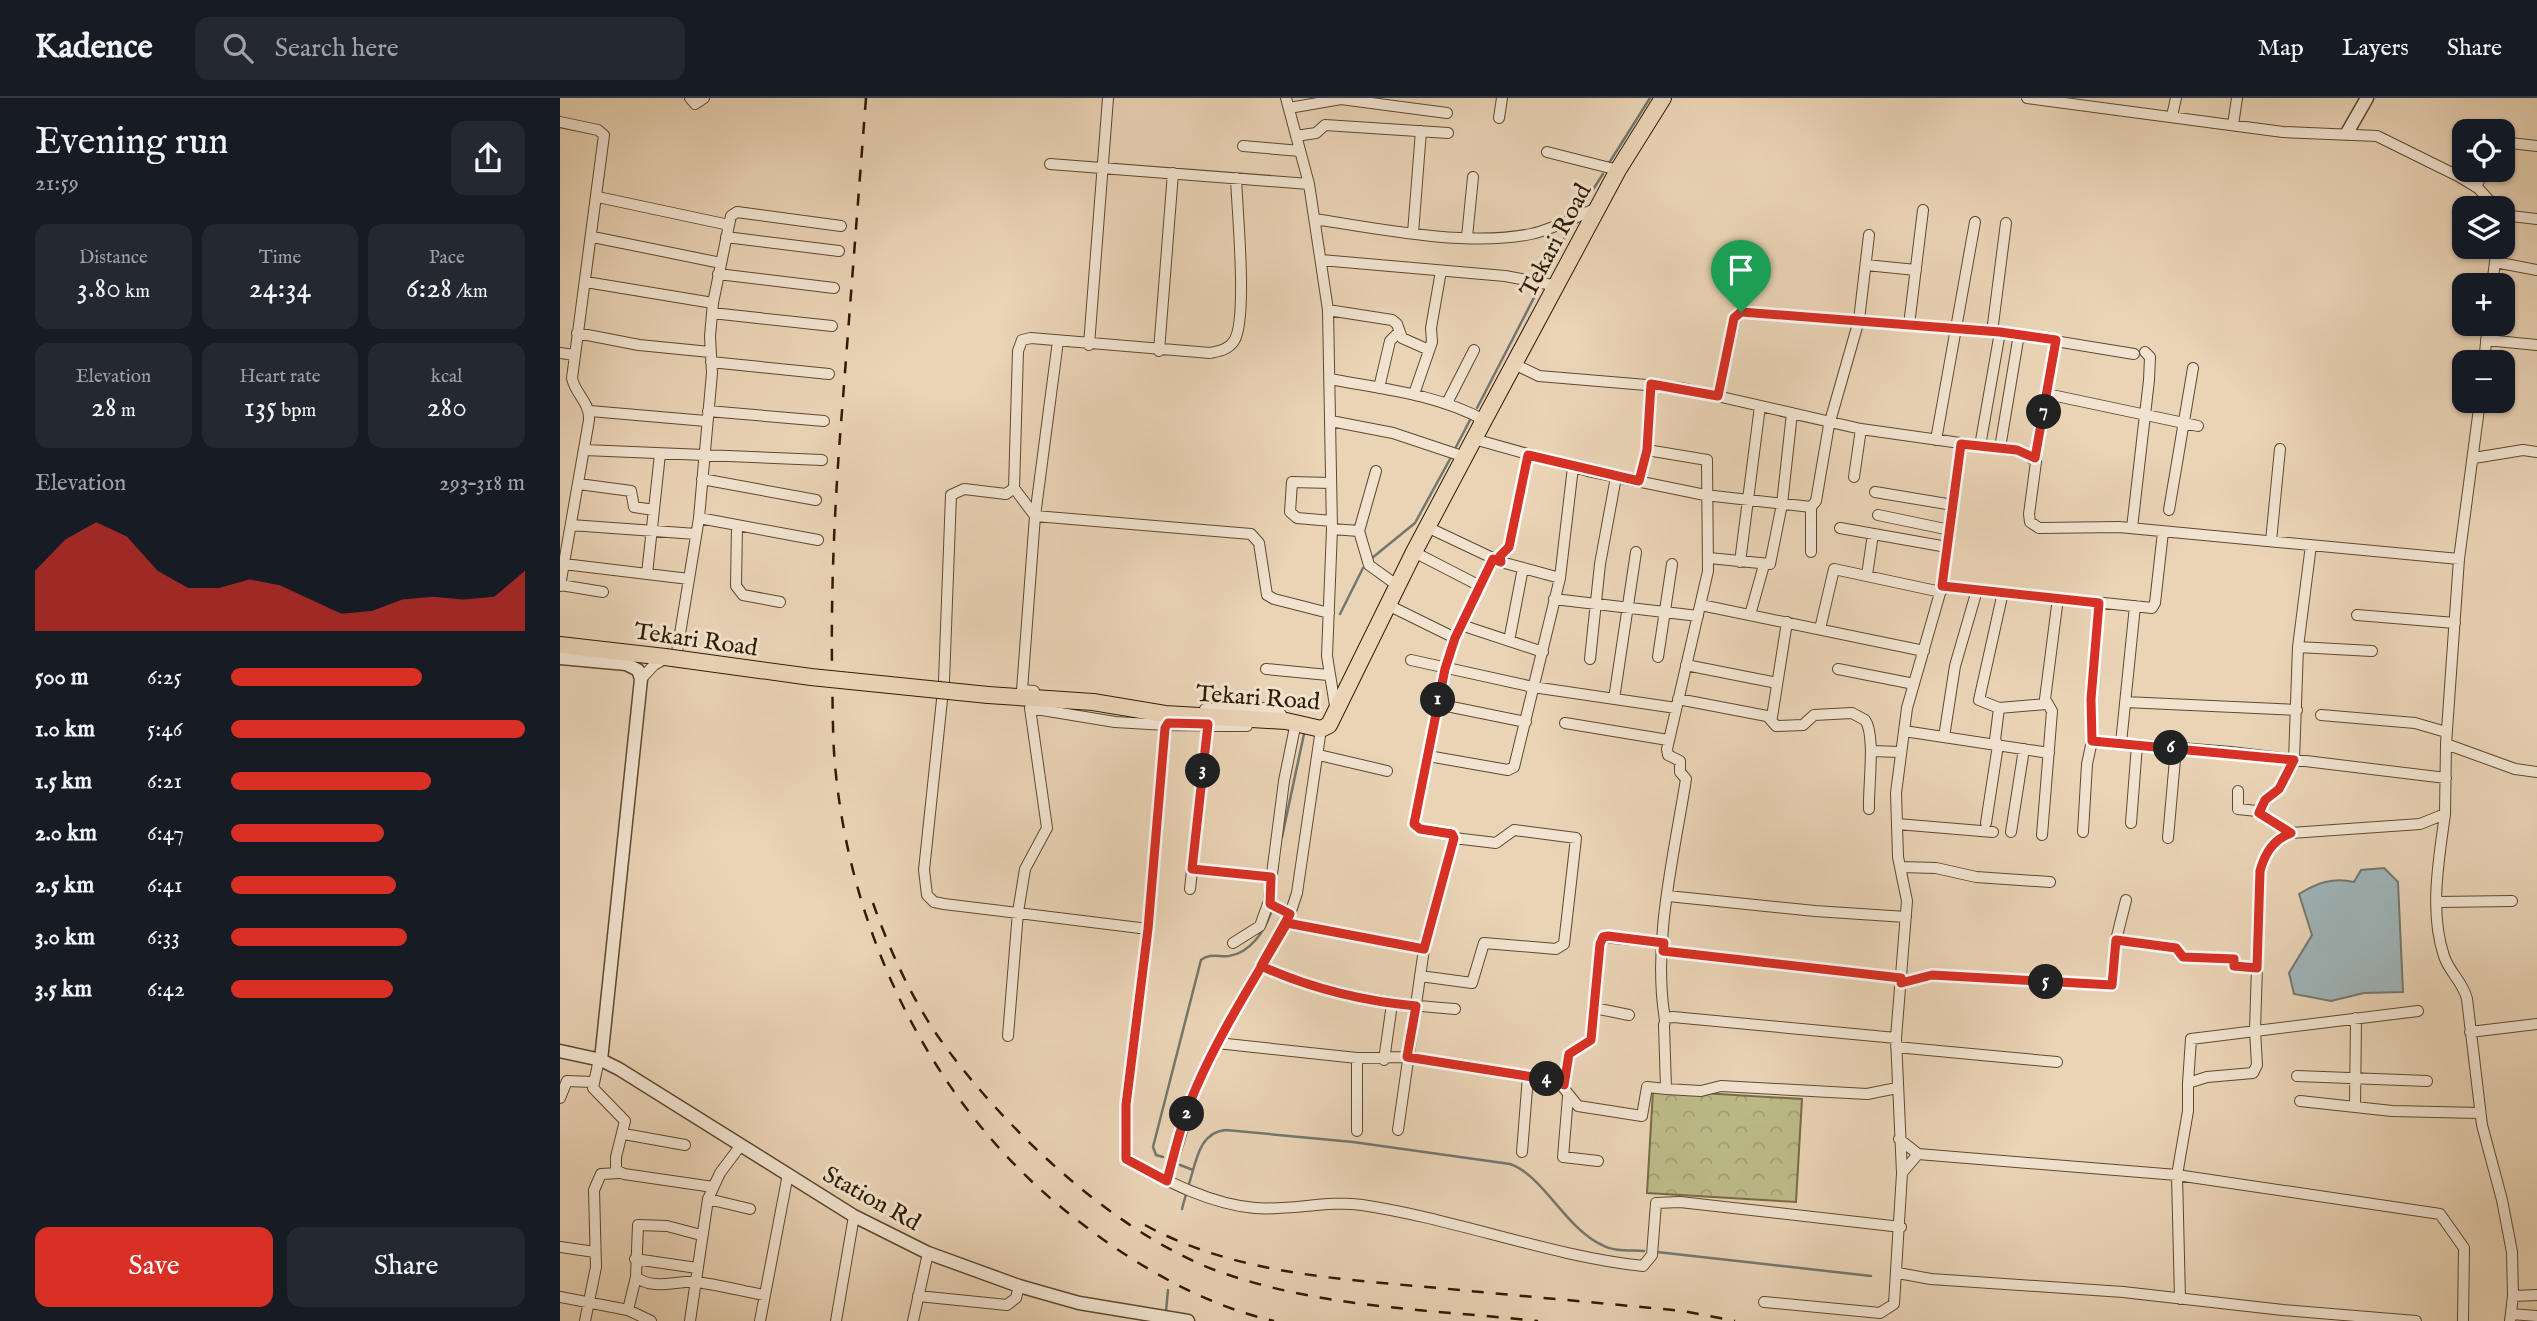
<!DOCTYPE html>
<html lang="en">
<head>
<meta charset="utf-8">
<style>
  :root { --surface:#171b24; --page:#242831; --text:#f1f3f6; --muted:#9ea1a6; --line:#363941; --accent:#d93025 }
  body { margin:0; font-family:"IM FELL English",serif; background:var(--page); color:var(--text); height:100vh; display:flex; flex-direction:column; font-size:26px; white-space:nowrap }
  * { box-sizing:border-box; margin:0 }
  p { font-size:23px; color:var(--muted) }
  .icon { flex:none; width:38px; height:38px; fill:none; stroke:currentColor; stroke-width:2; stroke-linecap:round; stroke-linejoin:round }
  .map { position:relative; flex:1; overflow:hidden }
  .drawer { display:flex; flex-direction:column; background:var(--surface); width:560px }
  .drawer>* { flex:none }
  .fabs { position:absolute; left:1892px; top:21px; display:grid; gap:14px }
  .fabs a { display:grid; place-items:center; width:63px; height:63px; border-radius:14px; background:var(--surface); box-shadow:0 2px 5px #0004; font-size:35px }
  .pin { position:absolute; display:grid; place-items:center; width:60px; height:60px; color:#fff; margin:-72px -30px; border-radius:50% 50% 50% 0; rotate:-45deg; box-shadow:0 0 7px #0007 }
  .pin .icon { rotate:45deg }
  .km { position:absolute; width:35px; height:35px; margin:-18px; border-radius:50%; background:#222; color:#fff; font-size:19px; line-height:35px; text-align:center }
  .round { display:grid; place-items:center; flex:none; width:74px; height:74px; border-radius:14px; background:var(--page) }
  .summary { display:flex; align-items:center; justify-content:space-between; height:119px; padding:0 35px }
  h1 { font-size:38px; font-weight:600; line-height:52px }
  .metrics { display:grid; grid-template-columns:repeat(3,1fr); gap:10px; height:119px; padding:7px 35px }
  .metrics div { display:grid; align-content:center; border-radius:14px; background:var(--page); text-align:center }
  .metrics b { font-size:30px; font-weight:600 }
  .metrics small { font-size:19px; font-weight:400 }
  .metrics p { font-size:19px }
  .chart { height:196px; padding:14px 35px }
  .chart p { display:flex; justify-content:space-between }
  .chart svg { width:100%; height:126px; margin-top:7px; fill:var(--accent); opacity:.7 }
  .primary-button { display:flex; gap:14px; margin-top:auto; padding:14px 35px }
  .primary-button a { flex:1; height:80px; border-radius:14px; background:var(--accent); color:#fff; font-size:28px; font-weight:600; line-height:80px; text-align:center }
  .primary-button a+a { background:var(--page); color:var(--text) }
  ul { padding:0 35px; list-style:none; font-size:23px }
  li { display:grid; grid-template-columns:112px 84px 1fr; align-items:center; height:52px }
  li i { height:18px; border-radius:9px; background:var(--accent) }
  header { display:flex; align-items:center; gap:42px; box-sizing:border-box; height:98px; padding:0 35px; background:var(--surface); border-bottom:2px solid var(--line) }
  header strong { font-size:33px }
  nav { display:flex; gap:38px; margin-inline-start:auto; font-size:24px }
  .search { width:490px; height:63px; background:var(--page); display:flex; align-items:center; gap:18px; box-sizing:border-box; padding:0 24px; border-radius:14px; color:var(--muted); font-size:26px }
  main { display:flex; flex:1; min-height:0 }
  .map>svg:first-child { display:block }
  .park { fill:url(#park-crowns); stroke:#766b46; stroke-width:2 }
  .water { fill:#9eb5ba; stroke:#727770; stroke-width:2 }
  .lines { fill:none; stroke-linecap:round; stroke-linejoin:round }
  .stream { stroke:#727770; stroke-width:2.5 }
  .minor-casing { stroke:#5e492f; stroke-width:12 }
  .tertiary-casing { stroke:#5e492f; stroke-width:15 }
  .trunk-casing { stroke:#301b02; stroke-width:18 }
  .minor { stroke:#f1e3d0; stroke-width:10 }
  .tertiary { stroke:#f1e3d0; stroke-width:12 }
  .trunk { stroke:#ead4b6; stroke-width:16 }
  .rail { stroke:#301b02; stroke-width:2.5; stroke-dasharray:12 12; stroke-linecap:butt }
  .trunk-bridge-casing { stroke:#301b02; stroke-width:18; stroke-linecap:butt }
  .trunk-bridge { stroke:#ead4b6; stroke-width:16 }
  .route-casing { stroke:#fff; stroke-width:14 }
  .route { stroke:#d93025; stroke-width:9 }
  .labels { text-anchor:middle; stroke-width:6; stroke-linejoin:round; paint-order:stroke }
  .street-label { font-size:24px; fill:#301b02; stroke:#f1e3d0 }
</style>
</head>
<body>
<header>
<strong>Kadence</strong>
<div class="search"><svg class="icon" aria-label="search" viewBox="0 0 24 24"><circle cx="10" cy="10" r="6"/><path d="M15 15l6 6"/></svg>Search here</div>
<nav><a>Map</a><a>Layers</a><a>Share</a></nav>
</header>
<main>
<section class="drawer">
<div class="summary"><div><h1>Evening run</h1><p>21:59</p></div><a class="round"><svg class="icon" aria-label="share" viewBox="0 0 24 24"><path d="M12 15V3M7 8l5-5 5 5M5 13v7h14v-7"/></svg></a></div>
<div class="metrics">
<div><p>Distance</p><b>3.80<small> km</small></b></div>
<div><p>Time</p><b>24:34</b></div>
<div><p>Pace</p><b>6:28<small> /km</small></b></div>
</div>
<div class="metrics">
<div><p>Elevation</p><b>28<small> m</small></b></div>
<div><p>Heart rate</p><b>135<small> bpm</small></b></div>
<div><p>kcal</p><b>280</b></div>
</div>
<div class="chart"><p><span>Elevation</span>293–318 m</p>
<svg viewBox="0 0 160 44" preserveAspectRatio="none"><path d="M0 44V23L10 12L20 6L30 11L40 23L50 29L60 29L70 26L80 28L90 33L100 38L110 37L120 33L130 32L140 33L150 32L160 23V44z"/></svg>
</div>
<ul>
<li><b>500 m</b>6:25<i style="width:65%"></i></li>
<li><b>1.0 km</b>5:46<i style="width:100%"></i></li>
<li><b>1.5 km</b>6:21<i style="width:68%"></i></li>
<li><b>2.0 km</b>6:47<i style="width:52%"></i></li>
<li><b>2.5 km</b>6:41<i style="width:56%"></i></li>
<li><b>3.0 km</b>6:33<i style="width:60%"></i></li>
<li><b>3.5 km</b>6:42<i style="width:55%"></i></li>
</ul>
<div class="primary-button"><a>Save</a><a>Share</a></div>
</section>
<div class="map">
<svg width="1977" height="1223" viewBox="0 0 1977 1223">
  <defs>
    <pattern id="park-crowns" width="20" height="18" patternUnits="userSpaceOnUse" patternTransform="scale(1.75)"><rect width="20" height="18" fill="#bdbb89"/><path d="M2 6a3 3 0 1 1 6 0M12 15a3 3 0 1 1 6 0" fill="none" stroke="#a3a075"/></pattern>
  </defs>
  <rect width="100%" height="100%" fill="#ead4b6"/>
  <filter id="stains"><feTurbulence type="fractalNoise" baseFrequency=".00286" numOctaves="4"/><feColorMatrix values="0 0 0 0 .2 0 0 0 0 .09 0 0 0 0 .02 0 0 0 .5 -.17"/></filter>
  <radialGradient id="worn" r=".72"><stop offset=".6" stop-color="#630" stop-opacity="0"/><stop offset="1" stop-color="#630" stop-opacity=".3"/></radialGradient>
  <path class="park" d="M1093 992 1242 1001 1236 1104 1087 1095Z"/>
  <path class="water" d="M1824 770 1838 784 1843 894 1804 895 1771 903 1734 896 1729 875 1752 837 1739 796C1757 785 1773 779 1794 784L1801 772Z"/>
  <g class="lines">
    <path class="stream" d="M1049 65 1090 0
      M1021 110 1043 76
      M985 178 1009 131
      M917 310 980 188
      M896 349 910 322
      M812 460 855 425 890 361
      M780 516 803 470
      M722 739 744 636
      M603 1059 596 1057 593 1049 641 862C650 855 658 859 669 858 690 855 705 833 711 814
      M620 1067 633 1072
      M629 1086C636 1064 639 1034 666 1032L793 1044 950 1066C983 1077 1006 1131 1042 1147 1054 1154 1071 1152 1084 1153
      M622 1111 626 1096
      M1097 1154 1311 1178
      M606 1213 608 1192"/>
    <defs>
      <path id="minor" d="M130 0 135 6 144 0
        M726 0 749 86 768 212 772 431 767 558 776 614
        M1467 0 1723 34 1817 38 1898 78 1918 90 1936 110
        M729 10 781 1 887 15
        M1612 18 1616 0
        M939 20 942 0
        M0 24 38 32 44 37 12 280C15 296 30 304 29 322L0 488
        M1673 27 1677 0
        M736 38 756 35 765 27 888 35
        M1942 44 1977 48
        M683 48 740 53
        M987 54 1058 72
        M490 66 749 86
        M676 80C677 111 688 222 674 243 668 252 659 253 650 255L471 240 462 242 458 253 454 390 446 396 404 391 391 397 384 583 364 772 367 797 374 804 384 806 588 831 606 627 687 628
        M1916 89 1924 72
        M38 99 169 127 171 118 177 114 281 128
        M1942 117 1977 121
        M755 121C818 131 909 149 971 136 993 131 1016 119 1037 110
        M853 135 861 33
        M33 139 161 165
        M166 139 279 153
        M907 139 913 79
        M761 162 945 178 998 188
        M1935 164 1977 172
        M1306 167 1356 172
        M158 176 274 190
        M26 184 153 205
        M1932 187 1937 149
        M768 212 832 222 837 226 842 240 869 252
        M152 215 272 228
        M1349 227 1363 112
        M1432 234 1446 125
        M17 235 79 247 150 254
        M1926 242 1977 247
        M529 247 548 0
        M599 253 613 75
        M0 255 14 257
        M151 264 269 276
        M1924 264 1928 226
        M954 266 979 278 1122 290 1301 331 1464 354 1476 364 1469 416 1470 424 1479 430 1559 429 1899 461
        M770 281C823 291 876 296 924 322
        M819 290 830 243 839 234
        M854 296 872 244 871 230 881 173
        M1487 296 1638 328
        M1158 298 1175 220 1180 214 1440 234 1574 256
        M887 305 914 252
        M30 313 146 323
        M148 313 264 323
        M771 323 833 335 905 359
        M914 341 1028 373 1145 397 1251 409V454
        M1376 342 1415 124
        M1420 348 1440 234
        M1440 350 1459 236
        M24 352 262 362
        M1087 352 1147 362 1148 473 1107 651 1108 657 1120 663V674L1126 681C1114 758 1092 844 1105 922
        M1475 360 1496 242
        M1914 360 1963 352 1977 354
        M1294 379 1301 331
        M142 381 256 402
        M1079 383 1087 352 1091 286
        M771 385 732 384 730 414 737 420 772 423
        M19 386 71 393 74 409 94 412
        M454 390 475 418 691 436 699 445 707 497 714 501 769 515
        M1315 394 1393 407
        M1251 409 1256 403 1269 327 1299 222 1309 137
        M1609 412 1633 270
        M1318 417 1390 432
        M139 420 258 442
        M11 427 136 436
        M177 427 176 488 183 497 220 504
        M867 429 941 464 1000 480
        M1280 430 1387 449
        M1572 430 1589 282 1590 259 1585 254
        M772 431 799 433 809 467 838 488
        M799 433 816 373
        M1711 443 1720 351
        M854 454 920 488
        M1149 460 1210 466 1222 406 1232 315
        M941 464 940 458 949 449 968 357
        M1180 464 1200 308
        M4 466 129 481
        M87 476 100 356
        M1307 477 1313 436
        M0 487 43 494
        M1382 488 1592 510 1595 505 1603 434
        M1443 494 1419 602 1439 610 1487 606
        M994 501 1138 518
        M828 507 895 540
        M1141 507 1364 553
        M1190 517 1204 467
        M1797 517 1895 525
        M901 527 983 554
        M1260 531 1274 471 1381 494
        M949 543 963 470
        M1738 549 1812 553
        M1098 559 1112 466
        M1030 561 1040 466 1056 379
        M851 562 973 589 1116 610
        M1126 567 1217 585
        M706 571 768 577
        M1278 571 1354 586
        M81 581 94 567 117 554 139 420 152 275 150 238 153 205 169 127
        M474 593 462 592 475 418 498 243
        M1054 601 1076 454
        M1118 601 1212 619 1227 524
        M1565 604 1737 612
        M877 606 966 624
        M645 611 716 610 726 623
        M1761 617 1855 625 1886 634
        M1209 620 1216 628 1243 627 1254 617 1292 615 1305 622C1316 637 1308 689 1309 711
        M1005 625 1108 642
        M1344 633 1489 655
        M1384 639 1395 568 1417 492
        M1532 643 1671 654 1886 680
        M1561 645 1575 508
        M1886 646 1955 671 1977 674
        M1311 653 1340 654
        M759 657 827 673
        M868 658 948 672 954 669 1000 480 1013 369
        M1678 693V711L1697 713 1731 735
        M1699 715 1705 702 1719 691 1734 662 1738 549 1751 447
        M1885 716C1879 761 1869 813 1884 858 1889 874 1903 884 1907 901L1922 1027 1942 1102 1952 1154 1953 1198 1950 1223
        M1426 725 1438 647 1435 642 1439 610
        M1571 725 1577 647
        M1337 726 1433 734
        M1451 734 1464 651
        M1523 734 1527 666 1532 643 1531 601 1539 505
        M1482 737 1492 613 1485 601 1498 500
        M1608 740 1616 650
        M1340 769 1376 770 1416 779 1490 784
        M632 771 711 779
        M630 791 648 626
        M1108 798 1255 813 1346 819
        M1878 804 1952 803
        M730 816 714 809 709 799 724 683 736 624
        M727 825 864 851
        M588 831 566 1007V1061C607 1083 649 1106 695 1110 730 1113 767 1102 802 1107 896 1121 990 1158 1083 1168L1092 1157 1096 1105 1120 1104 1341 1129
        M1556 842 1616 850 1623 859 1674 861V868L1697 870
        M673 845 700 828 709 803
        M1103 853 1341 880
        M701 868C764 896 826 906 895 911
        M860 878 912 885 924 845 996 851 1004 846 1016 740 954 732 936 745 894 740
        M1341 885 1372 877 1552 887 1556 842 1566 802
        M1034 910 1069 917
        M1910 934 1977 926
        M448 938 458 814 465 771 487 730 470 610 555 624 606 627
        M1336 940 1113 919 1106 920 1104 927 1106 991 1141 993 1161 988 1307 996 1337 990
        M657 945 797 960 847 959 998 983 1018 1008 1082 1018 1087 989 1106 991
        M1336 949 1497 964
        M39 961 33 990 65 1023 56 1059V1072L64 1076 153 1089
        M824 962 832 906
        M1737 978 1867 983
        M1628 985 1631 941 1858 913
        M1004 987 1009 956 1031 942 1040 846 1043 839 1104 845
        M1008 999 1003 1059 1038 1063
        M0 1000 7 983 32 984
        M1740 1003 1832 1013 1920 1015
        M1795 1009 1796 920
        M838 1032 864 851 894 740 890 736 858 730 855 723 885 571 895 540 933 461
        M797 1033V960
        M64 1036 125 1047
        M1339 1041 1358 1056 1617 1077 1880 1116 1904 1150 1903 1223
        M962 1054 968 978
        M1342 1075 1336 940 1347 803 1338 759 1336 695 1347 610 1382 488 1401 346
        M607 1083 634 993 657 945 727 825 737 795 761 631
        M148 1101 190 1111
        M141 1137 107 1128 78 1127 76 1179C94 1193 117 1182 137 1184 159 1187 182 1193 204 1197
        M0 1149 35 1154
        M75 1161 137 1170
        M1338 1175 1371 1181 1563 1194 1723 1212 1856 1223
        M358 1198 447 1207 456 1200 459 1188
        M1953 1198 1977 1197
        M0 1199 68 1212 91 1223
        M1620 1201 1617 1077 1628 1013V985L1647 979 1693 975 1697 967 1695 932 1700 773C1705 755 1713 742 1731 735L1860 726 1885 716 1886 646 1899 461 1920 303
        M1204 1204 1320 1215 1334 1206 1342 1075 1358 1056
        M68 1212 76 1179
        M1951 1216 1977 1218
        M25 1223 36 1169 34 1092 41 1076 59 1075
        M130 1223 148 1101 160 1075 181 1047
        M200 1223 228 1076
        M276 1223 294 1118
        M353 1223 368 1155"/>
      <path id="tertiary" d="M1787 35 1807 0
        M0 560 66 566 78 572 81 581 41 962
        M0 953 41 962 59 971 294 1118 368 1155 459 1188 519 1205 628 1223"/>
      <path id="trunk" d="M0 547 105 559
        M428 597 533 604 605 616 726 623 761 631 769 627 854 454 924 322 1058 72 1103 0"/>
    </defs>
    <use href="#minor" class="minor-casing"/>
    <use href="#tertiary" class="tertiary-casing"/>
    <use href="#trunk" class="trunk-casing"/>
    <use href="#minor" class="minor"/>
    <use href="#tertiary" class="tertiary"/>
    <use href="#trunk" class="trunk"/>
    <path class="rail" d="M306 0C298 104 290 209 282 313 275 399 271 484 272 570 273 606 272 642 276 677 293 840 371 1000 496 1105 558 1157 635 1205 714 1223
      M313 805C328 848 349 895 375 934 439 1027 560 1142 669 1177 767 1210 875 1212 978 1223
      M585 1127C675 1176 779 1181 879 1190 960 1198 1042 1205 1123 1213L1175 1223"/>
    <defs>
      <path id="trunk-bridge" d="M105 559 251 579 428 597"/>
    </defs>
    <use href="#trunk-bridge" class="trunk-bridge-casing"/>
    <use href="#trunk-bridge" class="trunk-bridge"/>
  </g>
  <g class="lines">
    <defs>
      <path id="route" d="M1181 214 1174 220 1158 298 1091 286 1087 352 1079 383 968 357 949 449 940 458 941 464 933 461 895 540 885 571 854 726 860 731 892 736 894 740 864 851 727 825C696 879 661 932 636 990 623 1019 615 1052 607 1083L566 1061V1007L588 831 605 630 608 625 648 626 632 771 711 779 710 806 730 816 701 868C752 891 801 903 856 908L847 959 998 983 1004 987 1009 956 1031 942 1040 846 1043 839 1048 838 1104 845 1103 853 1341 880V885L1372 877 1552 887 1556 842 1616 850 1623 859 1674 861V868L1697 870 1700 773C1705 755 1713 742 1731 735L1699 715 1705 702 1719 691 1734 662 1532 643 1531 601 1539 505 1382 488 1401 346 1457 352 1475 360 1496 242 1440 234 1181 214"/>
    </defs>
    <use href="#route" class="route-casing"/>
    <use href="#route" class="route"/>
  </g>
  <g class="labels">
    <g class="street-label">
      <text transform="translate(995 142) rotate(-62)" y="8">Tekari Road</text>
      <text transform="translate(136 541) rotate(8)" y="8">Tekari Road</text>
      <text transform="translate(698 599) rotate(4)" y="8">Tekari Road</text>
      <text transform="translate(312 1100) rotate(29)" y="8">Station Rd</text>
    </g>
  </g>
  <rect width="100%" height="100%" filter="url(#stains)"/>
  <rect width="100%" height="100%" fill="url(#worn)"/>
</svg>
<div class="fabs">
<a><svg class="icon" aria-label="locate" viewBox="0 0 24 24"><circle cx="12" cy="12" r="6"/><path d="M12 2v4M12 18v4M2 12h4M18 12h4"/></svg></a>
<a><svg class="icon" aria-label="layers" viewBox="0 0 24 24"><path d="M12 4l9 5-9 5-9-5zM3 14l9 5 9-5"/></svg></a>
<a>+</a>
<a>−</a>
</div>
<div class="pin" style="left:1181px;top:214px;background:#1e9e55"><svg class="icon" aria-label="arrive" viewBox="0 0 24 24"><path d="M6 21V4h12l-3 4 3 4H6"/></svg></div>
<b class="km" style="left:878px;top:602px">1</b>
<b class="km" style="left:627px;top:1016px">2</b>
<b class="km" style="left:643px;top:673px">3</b>
<b class="km" style="left:987px;top:981px">4</b>
<b class="km" style="left:1486px;top:884px">5</b>
<b class="km" style="left:1611px;top:650px">6</b>
<b class="km" style="left:1484px;top:314px">7</b>
</div>
</main>
</body>
</html>
